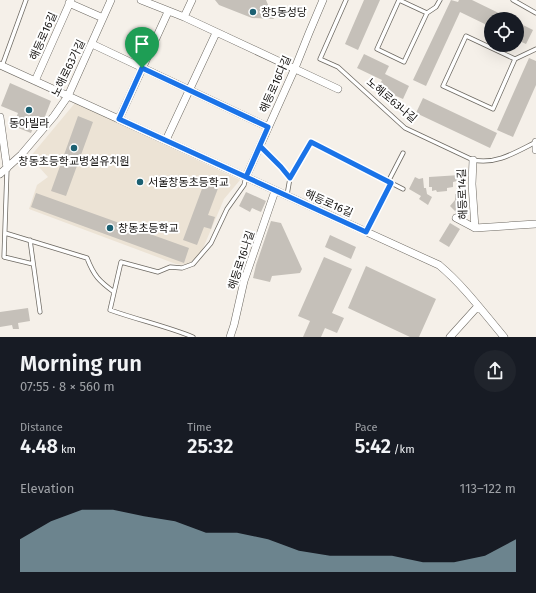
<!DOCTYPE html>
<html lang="en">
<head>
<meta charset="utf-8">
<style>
  :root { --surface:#171b24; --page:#20242c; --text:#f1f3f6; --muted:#9ea1a6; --accent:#91b1bb }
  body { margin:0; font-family:"Fira Sans","Noto Sans KR",sans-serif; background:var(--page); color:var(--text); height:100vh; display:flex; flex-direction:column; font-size:15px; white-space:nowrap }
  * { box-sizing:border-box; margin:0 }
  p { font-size:13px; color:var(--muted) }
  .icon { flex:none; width:22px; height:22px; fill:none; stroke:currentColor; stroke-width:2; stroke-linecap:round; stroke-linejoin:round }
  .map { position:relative; height:337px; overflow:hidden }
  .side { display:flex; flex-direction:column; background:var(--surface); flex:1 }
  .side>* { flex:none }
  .fabs { position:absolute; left:484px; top:12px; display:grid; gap:8px }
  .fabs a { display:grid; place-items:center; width:40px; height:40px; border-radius:50%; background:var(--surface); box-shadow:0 4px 16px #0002; font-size:20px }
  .pin { position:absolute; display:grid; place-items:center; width:34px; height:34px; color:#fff; margin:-41px -17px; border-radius:50% 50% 50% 0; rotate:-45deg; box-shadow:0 0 4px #0007 }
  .pin .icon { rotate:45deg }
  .round { display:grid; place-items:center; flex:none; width:42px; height:42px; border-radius:21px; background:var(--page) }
  .overview { display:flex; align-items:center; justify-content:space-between; height:68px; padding:0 20px }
  h1 { font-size:22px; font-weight:600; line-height:30px }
  .stats { display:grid; grid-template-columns:repeat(3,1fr); gap:6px; height:68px; padding:4px 20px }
  .stats div { display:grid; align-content:center }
  .stats b { font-size:20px; font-weight:600 }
  .stats small { font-size:11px; font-weight:400 }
  .stats p { font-size:11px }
  .chart { height:112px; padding:8px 20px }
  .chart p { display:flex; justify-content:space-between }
  .chart svg { width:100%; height:72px; margin-top:4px; fill:var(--accent); opacity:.7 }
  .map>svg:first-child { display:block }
  .built { fill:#ece3d5 }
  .building { fill:#c5c0b9 }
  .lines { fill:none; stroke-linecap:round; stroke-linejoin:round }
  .service-casing { stroke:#6d6962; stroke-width:5 }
  .minor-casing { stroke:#6d6962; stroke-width:8 }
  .service { stroke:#fff; stroke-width:3.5 }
  .minor { stroke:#fff; stroke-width:7 }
  .route-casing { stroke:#fff; stroke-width:8 }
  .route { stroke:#1a73e8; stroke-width:5 }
  .poi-dot { fill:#1b6072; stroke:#fff; stroke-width:1.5 }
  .labels { text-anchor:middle; stroke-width:4; stroke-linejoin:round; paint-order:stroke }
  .poi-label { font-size:11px; fill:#151311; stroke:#fff; text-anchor:start }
  .street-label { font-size:11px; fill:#151311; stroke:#fff }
</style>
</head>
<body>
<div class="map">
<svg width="536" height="337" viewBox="0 0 536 337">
  <rect width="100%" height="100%" fill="#f5f0e9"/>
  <path class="built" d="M75 103 240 180 224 199 201 253 188 265 176 264 29 209 37 185 48 177 30 157Z"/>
  <path class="building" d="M215 0H266L274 19 252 18 219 5Z
    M364 0H380L358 50 345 44Z
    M451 0 458 2 459 0H472L511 19H491V27L460 12 426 86 413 80Z
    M517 22 533 30 526 44 517 40Z
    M364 54 389 66 385 74 409 86 403 99 378 88 382 80 357 68Z
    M529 58 536 61V85L513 137 497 130Z
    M10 83 51 101 44 119 42 118 36 129 33 128 31 133 13 126 18 113 1 106Z
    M423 98 497 133 490 148 416 113Z
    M78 116 93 122 66 196 51 191Z
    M460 175 461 180 453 182V187L447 188V191L437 192 436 190 432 191V187H429V177Z
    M415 177 419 179 423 178 424 188H426L427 194 432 197 428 205 419 199 421 196 409 189Z
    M206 178 220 183 208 215 215 217 211 229 204 227 197 245 183 240Z
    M466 188 468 214 463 219 450 206 455 200V194L460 193 459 189Z
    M246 192 266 201 261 212 252 208 250 212 239 206Z
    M36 193 189 248 184 263 31 207Z
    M271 221 281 223 302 269 300 273 272 276 270 282 253 278 256 265Z
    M450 223 460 229 449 247 439 241Z
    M330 235 356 247 351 259 325 247Z
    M324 257 352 269 332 313 344 318 337 333 325 328 321 337H303L310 321 298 316Z
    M366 266 436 299 419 337H410L348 308Z
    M28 308 30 321 18 323 19 329H13L12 325 0 327V312Z"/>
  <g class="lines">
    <defs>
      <path id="service" d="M346 0 320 59 338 67 405 128 473 160C496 165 516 152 536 142
        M513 0 536 13
        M427 13 399 0 377 49 404 62 427 13 436 7 440 0
        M515 59 466 36 443 86 493 109 515 59 536 49
        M2 66 26 0
        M260 146 281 167 290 178 287 195
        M7 169 4 257 33 264
        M290 178 311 142 403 189
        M388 182 403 153
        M366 232 391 183
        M5 233 87 258C94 276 99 281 114 292
        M30 240 40 312
        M193 337C166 326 138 320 110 310L121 262 158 272 170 267 182 268 193 264 211 243 227 209 244 185 246 177"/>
      <path id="minor" d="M141 0 184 17 338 89
        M69 3 103 18
        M184 17 192 0
        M92 44 268 127
        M0 65 439 265C464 286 483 312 504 337
        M35 81 71 0
        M0 117 7 168
        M119 119 168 12
        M166 140 216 33
        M536 142V150
        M473 160 472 184 475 228
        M0 174 21 155 54 116 68 96 111 0
        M246 177 295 68 309 33 323 0
        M456 218 475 228 536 224
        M230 337 234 325 244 281 275 191
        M450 337 478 306"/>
    </defs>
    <use href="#service" class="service-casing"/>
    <use href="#minor" class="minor-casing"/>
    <use href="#service" class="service"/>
    <use href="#minor" class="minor"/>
  </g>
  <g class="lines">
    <defs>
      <path id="route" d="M142 68 268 127 246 177 366 232 391 183 311 142 290 178 281 167 260 146 246 177 119 119 142 68"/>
    </defs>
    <use href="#route" class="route-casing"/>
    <use href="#route" class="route"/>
  </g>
  <g class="poi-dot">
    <circle cx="253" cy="12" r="4"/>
    <circle cx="29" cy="110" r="4"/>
    <circle cx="74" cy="148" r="4"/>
    <circle cx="140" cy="182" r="4"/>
    <circle cx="110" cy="228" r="4"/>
  </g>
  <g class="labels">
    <g class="poi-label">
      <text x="261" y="16">창5동성당</text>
      <text x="29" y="127" text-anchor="middle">동아빌라</text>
      <text x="74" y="165" text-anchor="middle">창동초등학교병설유치원</text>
      <text x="148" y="186">서울창동초등학교</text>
      <text x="118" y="232">창동초등학교</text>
    </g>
    <g class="street-label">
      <text transform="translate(43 36) rotate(-66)" y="4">해등로16길</text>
      <text transform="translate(68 68) rotate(-64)" y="4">노해로63가길</text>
      <text transform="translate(275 84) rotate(-66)" y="4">해등로16다길</text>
      <text transform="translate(392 100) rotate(40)" y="4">노해로63나길</text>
      <text transform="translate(462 194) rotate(-92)" y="4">해등로14길</text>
      <text transform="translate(329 203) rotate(24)" y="4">해등로16길</text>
      <text transform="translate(241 260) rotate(-72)" y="4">해등로16나길</text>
    </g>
  </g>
</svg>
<div class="fabs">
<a><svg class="icon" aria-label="locate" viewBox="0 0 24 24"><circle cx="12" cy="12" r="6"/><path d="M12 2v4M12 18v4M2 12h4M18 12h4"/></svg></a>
</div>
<div class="pin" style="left:142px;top:68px;background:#1e9e55"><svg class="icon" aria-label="arrive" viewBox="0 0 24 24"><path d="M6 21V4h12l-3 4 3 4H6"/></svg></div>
</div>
<section class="side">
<div class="overview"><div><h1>Morning run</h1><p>07:55 · 8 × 560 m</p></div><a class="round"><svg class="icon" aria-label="share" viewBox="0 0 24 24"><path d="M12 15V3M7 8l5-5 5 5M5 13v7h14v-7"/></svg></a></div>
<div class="stats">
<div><p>Distance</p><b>4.48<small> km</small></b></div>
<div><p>Time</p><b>25:32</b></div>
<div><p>Pace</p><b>5:42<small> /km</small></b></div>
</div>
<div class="chart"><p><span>Elevation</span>113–122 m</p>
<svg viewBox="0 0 160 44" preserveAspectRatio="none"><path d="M0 44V24L10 13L20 6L30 6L40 10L50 13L60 20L70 20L80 24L90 31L100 34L110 34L120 34L130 38L140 38L150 34L160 24V44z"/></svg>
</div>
</section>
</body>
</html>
